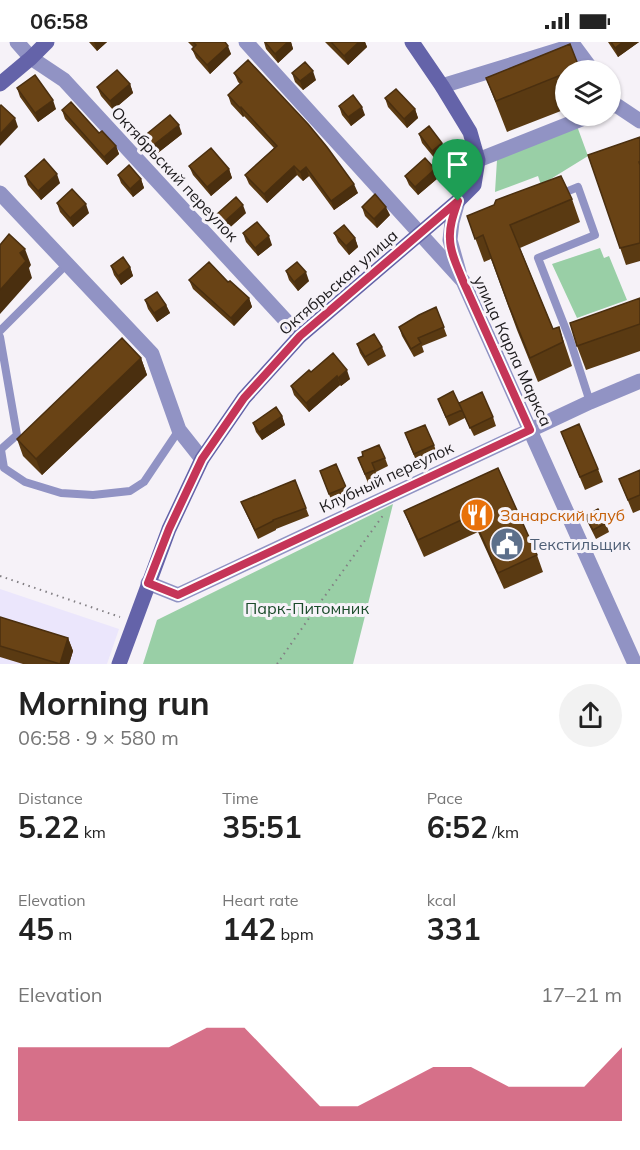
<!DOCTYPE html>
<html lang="en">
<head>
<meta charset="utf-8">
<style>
  :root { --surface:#fff; --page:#f2f2f2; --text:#222; --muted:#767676; --accent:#c53558 }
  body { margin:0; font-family:Mulish,sans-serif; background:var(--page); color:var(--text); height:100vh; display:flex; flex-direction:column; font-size:22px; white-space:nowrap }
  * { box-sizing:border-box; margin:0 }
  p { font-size:20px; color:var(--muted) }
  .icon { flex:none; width:33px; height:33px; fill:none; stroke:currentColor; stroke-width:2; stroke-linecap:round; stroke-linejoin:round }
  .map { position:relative; height:622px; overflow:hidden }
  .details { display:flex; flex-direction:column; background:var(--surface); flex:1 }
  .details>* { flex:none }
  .tools { position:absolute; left:555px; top:18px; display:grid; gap:12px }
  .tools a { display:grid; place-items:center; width:66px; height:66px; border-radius:50%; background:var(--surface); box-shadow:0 2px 4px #0004; font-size:30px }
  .pin { position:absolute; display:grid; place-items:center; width:51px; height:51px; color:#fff; margin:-62px -26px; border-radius:50% 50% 50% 0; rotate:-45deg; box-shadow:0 0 6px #0007 }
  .pin .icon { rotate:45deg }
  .round { display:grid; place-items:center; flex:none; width:63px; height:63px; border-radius:32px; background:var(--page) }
  .head { display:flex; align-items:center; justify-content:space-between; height:102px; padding:0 18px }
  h1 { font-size:33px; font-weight:700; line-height:45px }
  .metrics { display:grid; grid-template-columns:repeat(3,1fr); gap:9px; height:102px; padding:6px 18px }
  .metrics div { display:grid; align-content:center }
  .metrics b { font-size:30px; font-weight:700 }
  .metrics small { font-size:16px; font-weight:400 }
  .metrics p { font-size:16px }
  .chart { height:168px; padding:12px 18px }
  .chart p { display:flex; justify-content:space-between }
  .chart svg { width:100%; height:108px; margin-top:6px; fill:var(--accent); opacity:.7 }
  .status { display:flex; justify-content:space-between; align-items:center; height:42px; padding:0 30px; background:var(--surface); direction:ltr }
  .status svg { height:16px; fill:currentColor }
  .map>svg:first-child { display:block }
  .education { fill:#ebe6fc }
  .green { fill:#99cfa6 }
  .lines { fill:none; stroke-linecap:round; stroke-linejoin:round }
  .path { stroke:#827f83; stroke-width:2; stroke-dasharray:1.5 4.5; stroke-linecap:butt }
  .lane { stroke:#9193c4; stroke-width:8 }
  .street { stroke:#9193c4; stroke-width:15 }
  .secondary { stroke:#6463a9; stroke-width:15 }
  .wall { fill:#5a3a12 }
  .shaded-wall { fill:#4a2f0f }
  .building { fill:#694315; stroke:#4a2f0f; stroke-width:1.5 }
  .route-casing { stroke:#fff; stroke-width:12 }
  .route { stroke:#c53558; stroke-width:8 }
  .labels { text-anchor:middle; stroke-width:6; stroke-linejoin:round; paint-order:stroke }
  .street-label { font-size:16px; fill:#1c1a1c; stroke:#f6f2f8 }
  .food-label { font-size:16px; fill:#c56008; stroke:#f6f2f8; text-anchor:start }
  .service-label { font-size:16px; fill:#4e5e75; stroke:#f6f2f8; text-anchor:start }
  .park-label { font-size:16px; fill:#1a4b2a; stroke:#f6f2f8 }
</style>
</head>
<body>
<div class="status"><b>06:58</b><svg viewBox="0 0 49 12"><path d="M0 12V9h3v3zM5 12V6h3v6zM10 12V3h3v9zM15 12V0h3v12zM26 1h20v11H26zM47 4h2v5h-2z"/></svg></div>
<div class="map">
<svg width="640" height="622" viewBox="0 0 640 622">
  <rect width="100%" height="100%" fill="#f6f2f8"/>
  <path class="education" d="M0 547 119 587 107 622H0Z"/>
  <path class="green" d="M577 84 588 114 541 143 538 134 495 150 497 118Z
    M600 206 604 216 609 214 627 258 577 276 552 222Z
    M393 462 353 622H143L157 578Z"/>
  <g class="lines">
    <path class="path" d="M0 534 120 575
      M277 622 314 569 384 472"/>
    <path class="lane" d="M561 152 578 145 595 193 538 216 570 298 590 360
      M0 289 67 222
      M0 295 17 393 0 408
      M1 408 4 426 25 440 61 451 93 453 130 449 144 440 179 388"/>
    <path class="street" d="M17 0 31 16 64 38 300 294
      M246 0 463 239 635 622
      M572 1 592 28
      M442 44 565 6 573 0
      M610 65 616 63 640 79
      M478 118 589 74
      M0 151 152 312 179 388 202 417
      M458 159 452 180 450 198 459 230
      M148 541 178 553 590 360 640 339"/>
    <path class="secondary" d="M0 42 31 16 47 0
      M119 622 169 487 202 417 244 356 300 294 458 159 474 143 478 118 470 90 442 44 412 0"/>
  </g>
  <path class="wall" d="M89 0H107L97 9Z
    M188 0H225L231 12 210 32 196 16 192 7 194 6Z
    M264 0H291L293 7 278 21 266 7Z
    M325 0H365L367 5 348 23Z
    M608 0H639L618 15Z
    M570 2 580 28H566V67L507 90 486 36Z
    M234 31 358 151 334 168 309 134 303 139 297 133 267 161 249 142 245 133 274 106 244 74 243 75 231 62 228 53 240 42 238 40Z
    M292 31 316 38 303 48 295 40Z
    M130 42 133 51 113 68 101 54 97 45Z
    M17 46 56 67 38 80 20 55Z
    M385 56 415 67 418 76 407 86 388 65Z
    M339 64 365 73 351 84 342 73Z
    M62 68 99 91 116 104 119 112 107 123 65 77Z
    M182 92 154 114 146 104 143 95Z
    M419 92 442 101 446 110 436 118 422 101Z
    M640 95V219L626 223 588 113Z
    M189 124 229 127 232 136 211 154 193 133Z
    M435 127 438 136 418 153 409 143 405 134Z
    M118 133 141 137 144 146 133 155 121 141Z
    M25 134 60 141 41 158 28 143Z
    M572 157 580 180 520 206 553 287 559 285 572 324 538 340 517 288 491 217 484 220 467 174Z
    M57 161 89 171 73 185 60 170Z
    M362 165 390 173 377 186 365 174Z
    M246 171 226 189 219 182 216 173Z
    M243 191 272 203 258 214 246 200Z
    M334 191 355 196 358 205 349 213 338 200Z
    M111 224 130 225 133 234 121 243 114 233Z
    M286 229 309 239 298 249 289 238Z
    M189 238 228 240 249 256 252 265 234 284 193 247Z
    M640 256V309L586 328 577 304Z
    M145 258 166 263 170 271 157 280 148 267Z
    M436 265 447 294 422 304 424 310 414 315 402 294 399 285Z
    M357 302 382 305 386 314 368 324 360 311Z
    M141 316 147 333 42 433 23 414 17 397Z
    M311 330 350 337 341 344 340 343 309 370 294 353 291 344Z
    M438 357 459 361 493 375 496 384 474 394 465 376 449 384Z
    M282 374 285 383 262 398 256 390 253 381Z
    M561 390 598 427 603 440 585 448Z
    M405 391 434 403 437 412 417 421Z
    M358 416H385L388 424 376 430 378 436 368 441Z
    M498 426 537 513 543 530 504 547 478 490 424 515 411 486 404 469Z
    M640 428V468L633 471 619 437Z
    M320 429 346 445 349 453 332 460Z
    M295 438 309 474 276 487V488L258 497 241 460Z
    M585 474 606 481 609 490 596 497 589 483Z
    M0 575 68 596 73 609 69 622H23L0 615Z"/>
  <path class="shaded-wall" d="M94 0H107L97 9Z
    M288 0H291L293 7 278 21 275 12Z
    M359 0H365L367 5 348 23 344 14Z
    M623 0H639L618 15 615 6Z
    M228 4 231 12 210 32 207 23Z
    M313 29 316 38 303 48 300 39Z
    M130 42 133 51 113 68 110 59Z
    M53 58 56 67 38 80 35 71Z
    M241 65 244 74 243 75 240 66Z
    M362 65 365 73 351 84 348 75Z
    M415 67 418 76 407 86 404 77Z
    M15 76 18 85 0 104V92Z
    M179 83 182 92 154 114 151 105Z
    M442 101 446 110 436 118 432 109Z
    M116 104 119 112 107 123 104 115Z
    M294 124 297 133 267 161 264 152Z
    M306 125 309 134 303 139 300 130Z
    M229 127 232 136 211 154 207 145Z
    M435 127 438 136 418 153 415 145Z
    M57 132 60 141 41 158 38 149Z
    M141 137 144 146 133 155 130 147Z
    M354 142 358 151 334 168 331 159Z
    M86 162 89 171 73 185 70 176Z
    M243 163 246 171 226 189 223 181Z
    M386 165 390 173 377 186 374 177Z
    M269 194 272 203 258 214 255 206Z
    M355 196 358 205 349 213 346 204Z
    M25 207 31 223 29 226 32 236 0 272V248L20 211Z
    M130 225 133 234 121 243 118 234Z
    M306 230 309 239 298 249 294 240Z
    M249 256 252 265 234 284 231 276Z
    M166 263 170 271 157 280 154 271Z
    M141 316 147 333 42 433 36 417Z
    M347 328 350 337 341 344 338 336Z
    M337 334 340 343 309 370 306 361Z
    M282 374 285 383 262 398 259 390Z
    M68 596 73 609 69 622H60Z"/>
  <path class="building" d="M193 0H225L228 4 207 23 192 7 196 3Z
    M265 0H288L275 12Z
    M331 0H359L344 14Z
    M611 0H623L615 6Z
    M570 2 579 25 571 28H566V31L496 59 486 36Z
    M248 18 308 82 327 105 354 142 331 159 306 125 300 130 294 124 264 152 245 133 277 104 241 65 240 66 228 53 242 40 234 31Z
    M305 20 313 29 300 39 292 31Z
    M117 28 130 42 110 59 97 45Z
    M35 33 53 58 35 71 17 46Z
    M396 47 415 67 404 77 385 56Z
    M353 53 362 65 348 75 339 64Z
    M71 60 99 91 102 89 116 104 104 115 62 68Z
    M1 63 15 76 0 92V64Z
    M170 73 179 83 151 105 143 95Z
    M429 84 442 101 432 109 419 92Z
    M640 95V119L639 120 640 123V201L620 206 588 113Z
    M211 106 229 127 207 145 189 124Z
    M425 116 435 127 415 145 405 134Z
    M44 117 57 132 38 149 25 134Z
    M129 123 141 137 130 147 118 133Z
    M561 134 572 157 510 183 553 287 559 285 563 300 530 316 509 264 483 193 475 197 467 174 494 163 496 158Z
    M72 147 86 162 70 176 57 161Z
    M375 152 386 165 374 177 362 165Z
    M236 155 243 163 223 181 216 173Z
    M257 180 269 194 255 206 243 191Z
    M344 183 355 196 346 204 334 191Z
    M9 192 25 207 20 211 26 219 0 248V203Z
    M123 215 130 225 118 234 111 224Z
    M209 220 228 240 230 239 249 256 231 276 189 238Z
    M297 220 306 230 294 240 286 229Z
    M157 250 166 263 154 271 145 258Z
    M640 256V282L577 304 570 281Z
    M436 265 444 285 418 296 421 301 411 307 399 285 419 273Z
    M374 292 382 305 365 315 357 302Z
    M122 296 141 316 36 417 17 397Z
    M333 311 347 328 338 336 337 334 306 361 291 344 309 328 311 330Z
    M453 349 462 368 446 375 438 357Z
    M482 350 493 375 470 386 459 361Z
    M276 365 282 374 259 390 253 381Z
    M579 382 598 427 580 435 561 390Z
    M425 383 434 403 414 412 405 391Z
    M379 403 385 416 372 421 375 428 365 432 358 416 363 414 362 410Z
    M336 422 346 445 329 452 320 429Z
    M498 426 537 513 498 531 472 473 418 498 404 469Z
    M640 428V453L628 458 619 437Z
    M295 438 306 466 273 478V479L255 488 241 460Z
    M598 467 606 481 593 488 585 474Z
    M0 575 68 596 60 622 0 604Z"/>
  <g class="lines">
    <defs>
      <path id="route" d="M458 159C454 171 449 184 450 197 450 211 458 226 463 239L530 388 178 553 148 541 169 487 202 417 244 356 300 294Z"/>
    </defs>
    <use href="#route" class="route-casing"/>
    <use href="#route" class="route"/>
  </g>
  <defs>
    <symbol id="restaurant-disc" viewBox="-11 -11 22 22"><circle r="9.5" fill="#e8710a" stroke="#f6f2f8"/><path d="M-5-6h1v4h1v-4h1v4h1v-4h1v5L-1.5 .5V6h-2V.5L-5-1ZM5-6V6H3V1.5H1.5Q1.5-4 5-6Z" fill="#fff"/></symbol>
    <symbol id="civic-disc" viewBox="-11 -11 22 22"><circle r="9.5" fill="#5c6f8a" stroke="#f6f2f8"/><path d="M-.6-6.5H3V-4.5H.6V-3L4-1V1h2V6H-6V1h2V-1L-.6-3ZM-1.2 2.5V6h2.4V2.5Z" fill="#fff"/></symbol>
  </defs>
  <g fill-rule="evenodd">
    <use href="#restaurant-disc" x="458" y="454" width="38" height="38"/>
    <use href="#civic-disc" x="488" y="483" width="38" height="38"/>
  </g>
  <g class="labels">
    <g class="street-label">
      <text transform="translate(175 132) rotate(47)" y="6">Октябрьский переулок</text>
      <text transform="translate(338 240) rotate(-41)" y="6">Октябрьская улица</text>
      <text transform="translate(513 309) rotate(65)" y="6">улица Карла Маркса</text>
      <text transform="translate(386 435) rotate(-25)" y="6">Клубный переулок</text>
    </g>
    <g class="food-label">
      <text x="500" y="479">Занарский клуб</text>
    </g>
    <g class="service-label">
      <text x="530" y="508">Текстильщик</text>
    </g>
    <g class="park-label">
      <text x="307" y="572">Парк-Питомник</text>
    </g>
  </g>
</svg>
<div class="tools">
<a><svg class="icon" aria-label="layers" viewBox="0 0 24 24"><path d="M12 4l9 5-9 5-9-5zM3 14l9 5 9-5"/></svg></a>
</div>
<div class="pin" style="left:458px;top:159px;background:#1e9e55"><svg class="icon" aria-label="arrive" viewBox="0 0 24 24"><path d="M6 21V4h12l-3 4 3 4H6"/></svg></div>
</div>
<section class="details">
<div class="head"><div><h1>Morning run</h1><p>06:58 · 9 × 580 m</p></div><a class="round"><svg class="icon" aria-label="share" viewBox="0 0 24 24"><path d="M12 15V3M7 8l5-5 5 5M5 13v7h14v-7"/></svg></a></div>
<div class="metrics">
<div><p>Distance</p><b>5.22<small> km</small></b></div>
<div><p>Time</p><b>35:51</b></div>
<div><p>Pace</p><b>6:52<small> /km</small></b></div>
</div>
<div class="metrics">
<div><p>Elevation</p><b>45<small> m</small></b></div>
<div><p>Heart rate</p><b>142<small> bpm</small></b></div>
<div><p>kcal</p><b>331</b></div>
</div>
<div class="chart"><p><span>Elevation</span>17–21 m</p>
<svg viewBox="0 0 160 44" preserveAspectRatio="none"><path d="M0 44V14L10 14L20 14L30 14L40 14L50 6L60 6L70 22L80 38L90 38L100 30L110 22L120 22L130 30L140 30L150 30L160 14V44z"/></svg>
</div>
</section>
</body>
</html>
